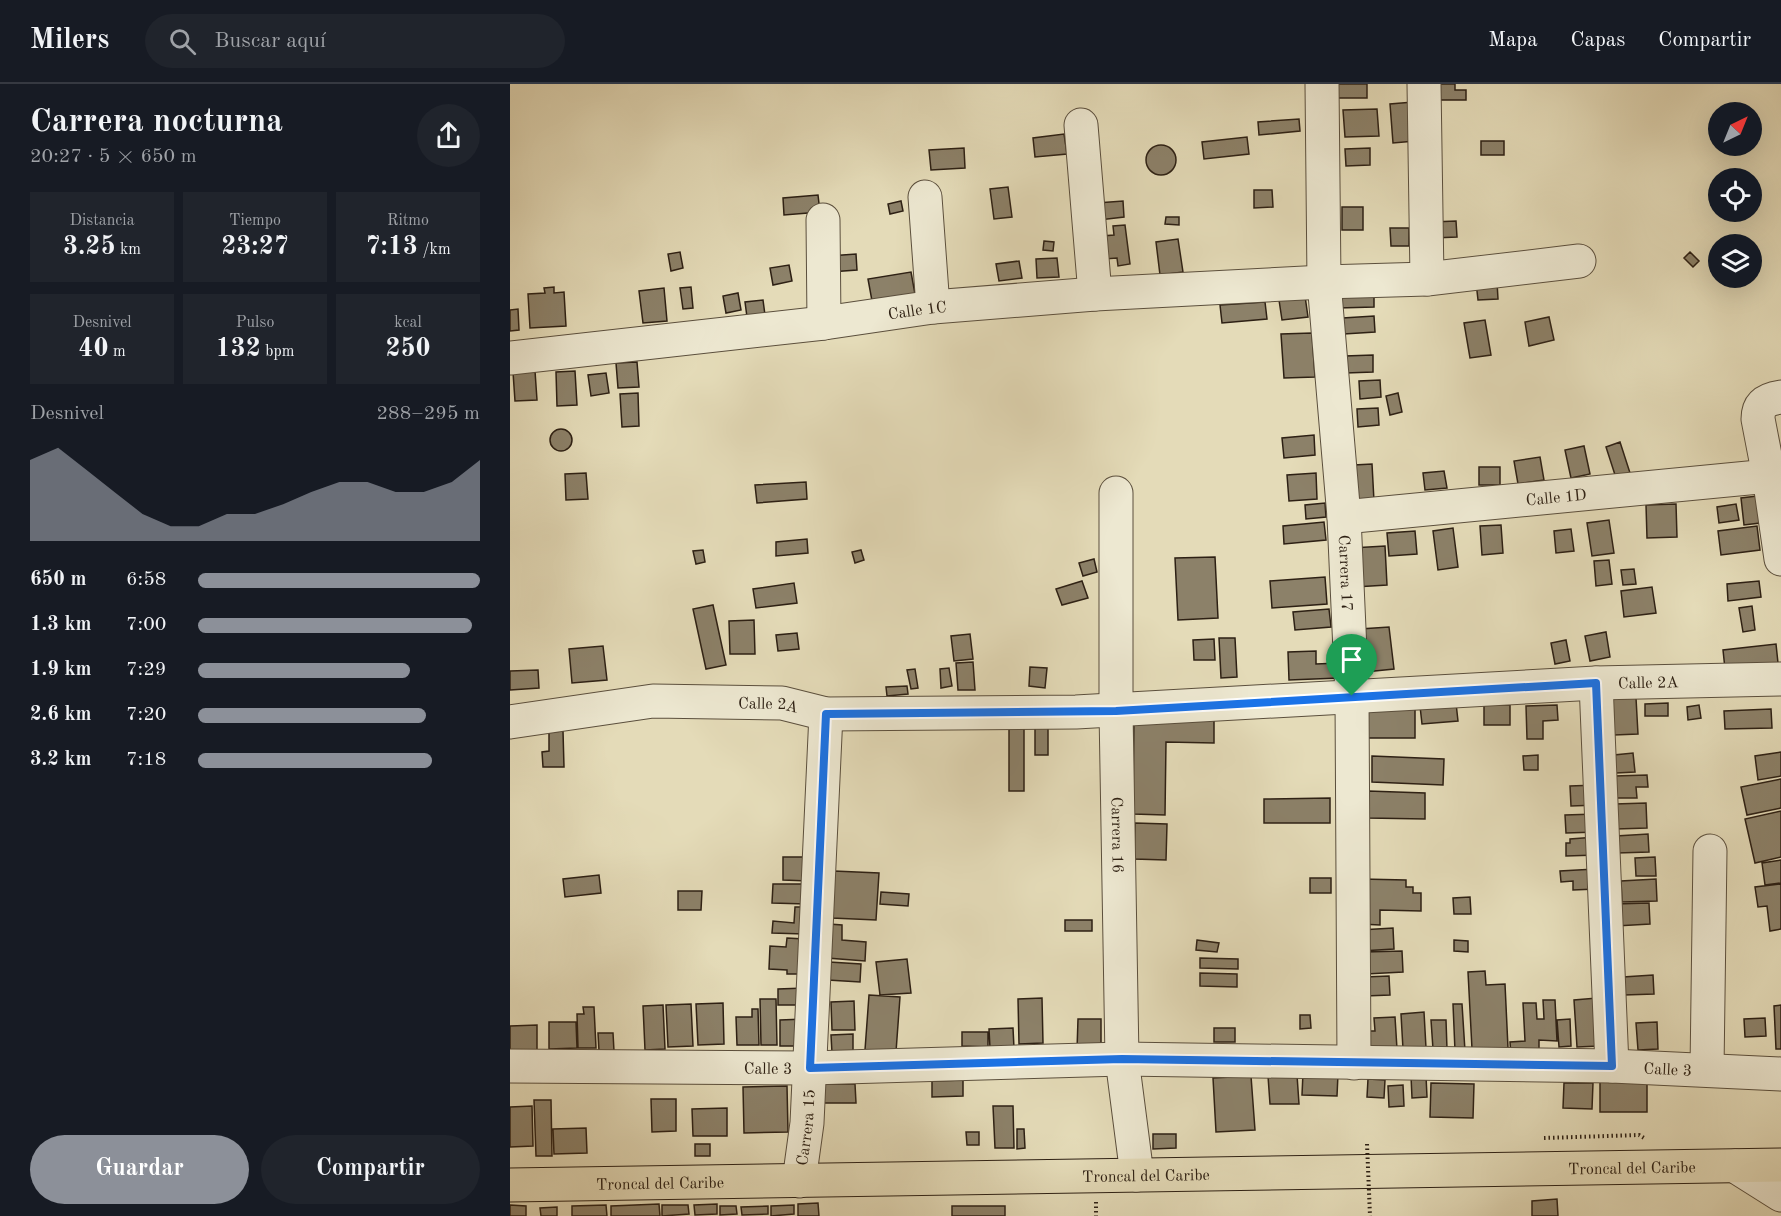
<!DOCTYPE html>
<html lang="es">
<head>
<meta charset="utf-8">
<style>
  :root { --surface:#171b24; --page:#20242c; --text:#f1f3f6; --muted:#9ea1a6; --line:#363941; --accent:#8c9099 }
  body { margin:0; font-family:"Old Standard TT",serif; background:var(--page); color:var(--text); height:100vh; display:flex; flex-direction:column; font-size:22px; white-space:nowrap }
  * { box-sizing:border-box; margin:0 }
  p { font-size:20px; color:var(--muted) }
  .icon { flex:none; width:33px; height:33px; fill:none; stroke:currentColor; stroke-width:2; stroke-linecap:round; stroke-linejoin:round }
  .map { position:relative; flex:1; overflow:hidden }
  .side { display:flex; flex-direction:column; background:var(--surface); width:510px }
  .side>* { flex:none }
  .needle { width:39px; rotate:43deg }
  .buttons { position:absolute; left:1198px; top:18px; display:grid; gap:12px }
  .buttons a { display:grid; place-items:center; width:54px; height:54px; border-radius:50%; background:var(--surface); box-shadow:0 6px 24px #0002; font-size:30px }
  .pin { position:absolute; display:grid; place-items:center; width:51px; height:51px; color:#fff; margin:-62px -26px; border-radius:50% 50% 50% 0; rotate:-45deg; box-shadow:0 0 6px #0007 }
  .pin .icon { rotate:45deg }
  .round { display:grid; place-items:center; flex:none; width:63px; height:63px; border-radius:32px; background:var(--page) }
  .overview { display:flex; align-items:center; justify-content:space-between; height:102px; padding:0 30px }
  h1 { font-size:33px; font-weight:700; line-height:45px }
  .metrics { display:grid; grid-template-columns:repeat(3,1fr); gap:9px; height:102px; padding:6px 30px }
  .metrics div { display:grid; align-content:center; border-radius:0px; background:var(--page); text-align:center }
  .metrics b { font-size:26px; font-weight:700 }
  .metrics small { font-size:16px; font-weight:400 }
  .metrics p { font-size:16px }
  .chart { height:168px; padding:12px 30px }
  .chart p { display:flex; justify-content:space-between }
  .chart svg { width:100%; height:108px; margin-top:6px; fill:var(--accent); opacity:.7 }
  .button { display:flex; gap:12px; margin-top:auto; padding:12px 30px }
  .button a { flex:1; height:69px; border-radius:36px; background:var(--accent); color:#fff; font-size:24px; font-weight:700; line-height:69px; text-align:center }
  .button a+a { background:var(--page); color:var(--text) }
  ul { padding:0 30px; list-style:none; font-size:20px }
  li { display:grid; grid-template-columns:96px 72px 1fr; align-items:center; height:45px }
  li i { height:15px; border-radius:8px; background:var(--accent) }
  header { display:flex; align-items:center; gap:36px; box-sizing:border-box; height:84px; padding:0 30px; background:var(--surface); border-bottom:2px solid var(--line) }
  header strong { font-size:28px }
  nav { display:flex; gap:33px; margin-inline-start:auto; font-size:21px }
  .search { width:420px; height:54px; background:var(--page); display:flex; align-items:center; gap:15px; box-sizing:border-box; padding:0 21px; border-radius:33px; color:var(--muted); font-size:22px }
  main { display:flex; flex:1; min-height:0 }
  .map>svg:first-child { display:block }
  .building { fill:#8c8169; stroke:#2d2014; stroke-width:1.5 }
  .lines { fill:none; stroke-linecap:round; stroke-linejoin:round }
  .minor-casing { stroke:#5b4f3d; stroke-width:35 }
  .highway-casing { stroke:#2d2014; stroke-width:35 }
  .path { stroke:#2d2014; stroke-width:4; stroke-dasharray:1.5 3; stroke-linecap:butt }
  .minor { stroke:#ede8d1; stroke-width:33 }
  .highway { stroke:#e4dbb8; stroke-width:33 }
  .path-bridge { stroke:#2d2014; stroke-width:4; stroke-dasharray:1.5 3; stroke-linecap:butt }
  .route-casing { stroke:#fff; stroke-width:12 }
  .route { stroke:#1a73e8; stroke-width:8 }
  .labels { text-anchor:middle; stroke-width:5; stroke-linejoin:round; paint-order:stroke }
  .street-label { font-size:16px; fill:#2d2014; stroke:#ede8d1 }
</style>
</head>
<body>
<header>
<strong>Milers</strong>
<div class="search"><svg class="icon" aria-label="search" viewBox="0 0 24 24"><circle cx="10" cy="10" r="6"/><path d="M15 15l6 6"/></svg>Buscar aquí</div>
<nav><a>Mapa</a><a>Capas</a><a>Compartir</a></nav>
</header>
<main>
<section class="side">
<div class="overview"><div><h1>Carrera nocturna</h1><p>20:27 · 5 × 650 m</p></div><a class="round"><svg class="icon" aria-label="share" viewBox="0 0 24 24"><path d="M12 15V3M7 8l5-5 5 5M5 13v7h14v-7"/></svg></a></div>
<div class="metrics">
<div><p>Distancia</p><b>3.25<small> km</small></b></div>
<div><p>Tiempo</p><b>23:27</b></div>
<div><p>Ritmo</p><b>7:13<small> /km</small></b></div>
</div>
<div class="metrics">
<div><p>Desnivel</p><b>40<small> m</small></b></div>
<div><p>Pulso</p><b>132<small> bpm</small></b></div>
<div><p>kcal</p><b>250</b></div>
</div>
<div class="chart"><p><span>Desnivel</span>288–295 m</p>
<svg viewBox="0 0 160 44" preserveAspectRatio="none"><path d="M0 44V11L10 6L20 15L30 24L40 33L50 38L60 38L70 33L80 33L90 29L100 24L110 20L120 20L130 24L140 24L150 20L160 11V44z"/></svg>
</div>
<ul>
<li><b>650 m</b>6:58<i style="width:100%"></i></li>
<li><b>1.3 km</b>7:00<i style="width:97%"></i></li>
<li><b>1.9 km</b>7:29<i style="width:75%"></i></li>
<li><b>2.6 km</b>7:20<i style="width:81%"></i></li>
<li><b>3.2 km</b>7:18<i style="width:83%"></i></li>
</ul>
<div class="button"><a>Guardar</a><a>Compartir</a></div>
</section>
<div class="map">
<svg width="1271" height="1132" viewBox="0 0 1271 1132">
  <rect width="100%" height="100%" fill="#e4dbb8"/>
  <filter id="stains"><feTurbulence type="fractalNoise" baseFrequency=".00333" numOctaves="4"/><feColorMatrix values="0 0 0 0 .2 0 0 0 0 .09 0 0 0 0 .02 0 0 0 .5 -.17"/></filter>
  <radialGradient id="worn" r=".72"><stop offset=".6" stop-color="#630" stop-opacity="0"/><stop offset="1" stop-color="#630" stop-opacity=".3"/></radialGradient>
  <path class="building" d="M823 0H857V14H823Z
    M917 0H945V6H956V16H917Z
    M903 18 905 57 883 59 880 20Z
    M867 25 869 52 835 53 833 26Z
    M789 35 790 47 749 51 748 38Z
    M554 50 557 70 525 73 523 54Z
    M737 53 739 70 694 75 692 58Z
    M971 57H994V71H971Z
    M636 76a15 15 0 1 1 30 0a15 15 0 1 1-30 0Z
    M454 64 455 84 421 86 419 66Z
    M860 64V81L836 82 835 65Z
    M498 103 502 133 484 135 480 105Z
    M744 106H762L763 123 744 124Z
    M308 111 310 128 274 131 273 114Z
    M391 117 393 127 380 130 378 120Z
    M613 117 614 133 589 136 587 119Z
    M832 123H853V146H832Z
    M656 133H669V141L655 140Z
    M946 137 947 153 923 154 922 138Z
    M615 141 620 180 608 182 607 174 594 175 592 152 604 151 603 142Z
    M880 144H899V162H881Z
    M668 155 673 188 650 191 646 158Z
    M534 157 544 158 543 167 533 166Z
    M170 168 173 184 161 187 158 170Z
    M1180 168 1189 177 1183 183 1174 174Z
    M346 170 347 186 320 188 319 172Z
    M547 174 549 193 527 194 526 175Z
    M509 177 512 194 489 197 486 180Z
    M279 181 282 197 263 201 260 184Z
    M401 188 405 210 362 217 358 195Z
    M966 198H987L988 215 968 216Z
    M44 203V209L54 208 56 242 20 244 18 210 35 209 34 204Z
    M181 203 183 224 173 225 170 204Z
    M154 204 157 237 133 239 129 207Z
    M827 204H864V223L828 224Z
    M228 209 231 226 216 229 213 212Z
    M795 212 798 233 772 236 769 216Z
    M253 216 255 231 237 233 235 218Z
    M755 218 757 235 712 239 710 221Z
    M8 225 9 246 0 247V226Z
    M864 232 865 248 834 250 833 234Z
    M1039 233 1044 256 1019 262 1015 238Z
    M975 236 981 271 960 274 954 239Z
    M802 249 805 293 774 294 771 250Z
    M863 271V288L836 289 835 272Z
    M127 278 129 303 108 304 106 279Z
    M25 287 27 316 5 317 3 288Z
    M65 287 67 321 47 322 46 288Z
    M96 289 99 309 81 312 78 291Z
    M870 296 871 313 850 315 849 297Z
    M128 309 129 342 112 343 110 310Z
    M888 309 892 328 880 331 876 312Z
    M868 324 869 341 848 343 847 325Z
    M40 356a11 11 0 1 1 22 0a11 11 0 1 1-22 0Z
    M804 351 805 371 774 374 772 354Z
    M1110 358 1121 392 1107 397 1096 363Z
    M1074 362 1080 390 1061 394 1055 366Z
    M1030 373 1034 396 1008 400 1004 377Z
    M862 380 864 417H846L844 381Z
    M969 383H990V401H969Z
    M934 387 937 404 915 406 913 389Z
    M76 389 78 415 56 416 55 390Z
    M806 389 807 415 779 417 777 391Z
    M296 398 297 415 247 419 245 401Z
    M1247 412 1250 439 1234 441 1231 414Z
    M815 419 816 433 796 435 795 421Z
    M1166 420 1167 453 1137 454 1136 421Z
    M1226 420 1229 436 1209 439 1207 423Z
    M1099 436 1104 469 1082 472 1077 439Z
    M814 438 816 456 774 460 773 442Z
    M991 441 993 469 972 471 970 442Z
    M1247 442 1250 466 1211 471 1208 447Z
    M943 444 948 483 928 486 923 447Z
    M1061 445 1064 467 1046 469 1044 447Z
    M905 447 907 470 879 472 877 449Z
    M297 455 298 469 266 472V458Z
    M875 462 877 501 845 503 842 464Z
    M193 466 195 478 186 480 183 467Z
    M351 466 354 476 345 479 342 468Z
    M705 473 708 534 668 536 665 474Z
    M584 475 587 488 573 492 569 479Z
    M1099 476 1102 500 1086 502 1084 477Z
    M1124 485 1126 500 1113 501 1111 486Z
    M815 493 817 520 762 524 760 497Z
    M572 497 578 514 552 521 546 505Z
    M1249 497 1251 513 1218 517 1217 500Z
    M284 499 287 519 246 524 243 505Z
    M1142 503 1146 529 1114 533 1111 507Z
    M203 521 216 581 196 585 183 525Z
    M1242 522 1245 546 1233 548 1229 524Z
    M819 525 821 543 785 546 783 528Z
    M244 536 245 570H220L219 537Z
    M879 543 884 585 855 588 850 545Z
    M1096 548 1100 573 1080 577 1075 552Z
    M287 549 289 565 268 567 266 551Z
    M460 550 463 575 444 577 441 552Z
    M709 554H725L727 593 711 594Z
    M704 555 705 576H684L683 556Z
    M1056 556 1060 577 1045 580 1041 559Z
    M1266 560 1268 579 1215 585 1213 566Z
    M93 562 97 596 62 599 59 565Z
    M806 567V580L829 579V594L779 596 778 568Z
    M463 578 465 606H448L446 579Z
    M520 583 537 584 535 604 519 602Z
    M439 584 442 602 431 604 430 585Z
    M405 585 408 604 401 605 397 586Z
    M28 586 29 604 0 606V587Z
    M397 602 398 610 377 612 376 603Z
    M1126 614 1128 650 1104 651 1103 615Z
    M905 616V654H854V617Z
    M946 619 948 637 912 640 910 622Z
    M1158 619V632H1135V620Z
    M974 620 1000 621V641H974Z
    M1047 621 1048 636 1033 637V655H1017L1016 622Z
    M1189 621 1191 634 1178 636 1177 623Z
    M1261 625 1262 644 1215 645 1214 627Z
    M624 628 704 629V659L656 658 655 731 623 730Z
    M499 633H514V707H499Z
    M525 639H538V671H525Z
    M53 647 54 683H33L32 668 39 667V648Z
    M1271 668V692L1248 696 1245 672Z
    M1123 669 1125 688 1106 689 1104 671Z
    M1028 671V686H1014L1013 672Z
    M862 672 934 675 933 701 862 698Z
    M1137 691 1138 703H1126L1127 714H1106L1105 692Z
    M1271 695V724L1237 731 1231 703Z
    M1087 701 1088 721 1061 722 1060 702Z
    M858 707 915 709V735L858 734Z
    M820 714V739H754V715Z
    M1136 719 1137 744 1106 745 1105 720Z
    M1271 727V773L1245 779 1235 735Z
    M1086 730 1087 748 1056 749 1055 731Z
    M625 739 657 740 656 776 624 775Z
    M1138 750 1139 768 1107 769 1106 752Z
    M1086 753 1087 771 1056 772V759H1060V755Z
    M273 773H298V797L273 796Z
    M1145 773 1146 792H1126L1125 774Z
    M1271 776V799L1255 801 1252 779Z
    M1085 785 1086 805 1063 806V797L1051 798 1050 787Z
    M324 787 369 789 366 836 322 834Z
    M89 791 91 809 55 813 53 795Z
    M800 794H821V809H800Z
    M851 795 896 796V803H903V809H911V827L870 826V841L850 840Z
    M1146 795 1147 817 1112 818 1111 797Z
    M263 800H296V820L262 819Z
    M1271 800V845L1260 847 1257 822 1248 823 1245 803Z
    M168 807H192L191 826H168Z
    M371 808 399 810 398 822 370 820Z
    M960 813 961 830H944L943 814Z
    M1139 819 1140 840 1106 842 1105 820Z
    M285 823H295L294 850 262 849 263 837 284 839Z
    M555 836H582V847H555Z
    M319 840 332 841V856L356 858 355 877 317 874Z
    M883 844 884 865 851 867 850 846Z
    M277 854 294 855 301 890H277V886L259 885 260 862 276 863Z
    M687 856 709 859 707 868 686 866Z
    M944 856 958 857V868L944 867Z
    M892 867 893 888 856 890 855 868Z
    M690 874 728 875V885L690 884Z
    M397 875 401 909 370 911 366 878Z
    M319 878 351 880 350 898 318 896Z
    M975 887 976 901 995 900 998 964 962 965 958 888Z
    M690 889 727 890V903L690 902Z
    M1143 891 1144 910 1114 911 1113 893Z
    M879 892 880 911 855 912 854 893Z
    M295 904 296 921H268V905Z
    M359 911 390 913 386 968 355 966Z
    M532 914 533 959 509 960 508 915Z
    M1087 914 1089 962 1067 963 1064 916Z
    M250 915H266L267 961H251Z
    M1033 916H1045L1047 957 1029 956V970L1001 971 1000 958 1015 957 1013 919H1026L1027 935H1034Z
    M344 917 345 946H322L321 918Z
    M213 919 214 960 188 961 186 920Z
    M181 920 183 962 158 963 156 921Z
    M943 920H952L955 967H945Z
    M153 921 155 965 135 966 133 922Z
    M1271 921V965H1266L1264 922Z
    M73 923H84L86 964H68L67 930H74Z
    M242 925H248L249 961H227L226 933H242Z
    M914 928 916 964 893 965 891 930Z
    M790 931H800L801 944 790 945Z
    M885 933 887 965 849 966V947H865L864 934Z
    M1255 934 1256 952 1235 953 1234 935Z
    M295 935 296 962H270V936Z
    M568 935H591V967L567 966Z
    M1060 935 1061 962 1049 963 1047 936Z
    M921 936H936L937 965H923Z
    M39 938H66L67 964 39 965Z
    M1147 938 1148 965 1128 966 1126 939Z
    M27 941V966H0V942Z
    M503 944 504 964H480L479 945Z
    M704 944H725V958H704Z
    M452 948H478V963L452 962Z
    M88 949H103L104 967H89Z
    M343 950V969H322L321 951Z
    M793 989 828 990 827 1012 792 1011Z
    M787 991 789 1020H760L758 992Z
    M741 992 745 1046 706 1048 703 994Z
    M901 992H916L917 1013 902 1014Z
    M858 995 875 996 874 1014 857 1013Z
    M1090 995 1137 996V1028H1090Z
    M453 996V1012L422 1013V997Z
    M921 999 964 1000 963 1034 920 1033Z
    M1054 999H1083L1082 1025 1053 1024Z
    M306 1000H345L346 1019H306Z
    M893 1001 894 1022 879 1023 878 1002Z
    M277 1002 278 1048 234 1049 233 1003Z
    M141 1015H166V1047L142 1048Z
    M24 1016H41L42 1072H26Z
    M22 1022 23 1062 0 1063V1023Z
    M483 1022H503L504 1064H485Z
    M217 1024V1052H183L182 1025Z
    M76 1044 77 1069 44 1070 43 1045Z
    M507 1045H514L515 1064 507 1065Z
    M456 1048H469V1061H457Z
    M643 1050H666V1064L643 1065Z
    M185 1060H200V1072H185Z
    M1047 1115 1048 1132H1022V1117Z
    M308 1119 309 1132H288V1120Z
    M149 1120 150 1132H101V1122Z
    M207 1120V1130L185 1131 184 1121Z
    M0 1121 16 1122V1132H0Z
    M96 1121 97 1132H62V1122Z
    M152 1121H178L179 1130 152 1132Z
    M284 1121V1130L261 1132V1122Z
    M210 1122H226L227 1130 210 1131Z
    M258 1122V1130L232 1131 231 1123Z
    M442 1122H495V1132H442Z
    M47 1123V1132H31L30 1124Z"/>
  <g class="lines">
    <defs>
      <g id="minor">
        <path id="s1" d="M812 0 814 198 834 433 842 612 844 979"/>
        <path d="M914 0 917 195"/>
        <path d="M571 41 585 210"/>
        <path d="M415 113 423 223"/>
        <path d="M313 136 314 239"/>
        <path id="s2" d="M0 274 314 239 423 223 585 210 814 198 917 195 1069 177"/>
        <path d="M1271 313C1257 315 1248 319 1248 335L1259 392 1271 475"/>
        <path id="s3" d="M606 409V627L612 975 627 1091"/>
        <path id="s4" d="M834 433 1259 392"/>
        <path d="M1086 599 1102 982"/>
        <path id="s5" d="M0 638 143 617 272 619 316 630 566 628 1086 599 1271 595"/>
        <path id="s6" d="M0 982 300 984 612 975 1102 982 1271 990"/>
        <path d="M1197 985 1200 767"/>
        <path d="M1225 1082 1271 1111"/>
        <path id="s7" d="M289 1097 297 1039 316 630"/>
      </g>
      <g id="highway">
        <path id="s8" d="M0 1101 1271 1081"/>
      </g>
    </defs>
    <use href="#minor" class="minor-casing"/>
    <use href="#highway" class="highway-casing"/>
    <path class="path" d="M1034 1054 1129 1051 1134 1054
      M586 1118V1132"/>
    <use href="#minor" class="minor"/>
    <use href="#highway" class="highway"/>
    <path class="path-bridge" d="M857 1060 860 1132"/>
  </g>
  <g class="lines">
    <defs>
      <path id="route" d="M1086 599 1102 982 612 975 300 984 316 630 606 627Z"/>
    </defs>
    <use href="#route" class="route-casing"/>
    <use href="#route" class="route"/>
  </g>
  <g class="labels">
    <g class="street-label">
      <text dy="6" stroke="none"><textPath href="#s2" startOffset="410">Calle 1C</textPath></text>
      <text dy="6" stroke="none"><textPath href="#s4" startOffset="213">Calle 1D</textPath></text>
      <text dy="6" stroke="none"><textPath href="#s1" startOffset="490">Carrera 17</textPath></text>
      <text dy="6" stroke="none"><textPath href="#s5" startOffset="1142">Calle 2A</textPath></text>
      <text dy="6" stroke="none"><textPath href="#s5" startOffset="260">Calle 2A</textPath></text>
      <text dy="6" stroke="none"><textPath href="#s3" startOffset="342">Carrera 16</textPath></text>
      <text dy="6" stroke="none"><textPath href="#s6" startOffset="258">Calle 3</textPath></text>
      <text dy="6" stroke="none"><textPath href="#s6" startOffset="1158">Calle 3</textPath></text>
      <text dy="6" stroke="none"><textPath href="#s7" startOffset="54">Carrera 15</textPath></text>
      <text dy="6" stroke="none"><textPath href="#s8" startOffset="1122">Troncal del Caribe</textPath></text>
      <text dy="6" stroke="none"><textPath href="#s8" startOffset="636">Troncal del Caribe</textPath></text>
      <text dy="6" stroke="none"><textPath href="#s8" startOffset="150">Troncal del Caribe</textPath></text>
    </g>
  </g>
  <rect width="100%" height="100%" filter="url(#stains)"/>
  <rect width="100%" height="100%" fill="url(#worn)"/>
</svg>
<div class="buttons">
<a><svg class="needle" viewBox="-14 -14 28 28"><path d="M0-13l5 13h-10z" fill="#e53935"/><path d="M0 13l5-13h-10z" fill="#9ea1a6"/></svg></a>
<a><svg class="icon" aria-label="locate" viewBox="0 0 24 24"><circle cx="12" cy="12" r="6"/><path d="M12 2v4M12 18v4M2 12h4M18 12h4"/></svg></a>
<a><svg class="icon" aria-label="layers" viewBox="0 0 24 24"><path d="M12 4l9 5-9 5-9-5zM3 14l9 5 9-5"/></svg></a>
</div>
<div class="pin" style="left:842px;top:612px;background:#1e9e55"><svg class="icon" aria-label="arrive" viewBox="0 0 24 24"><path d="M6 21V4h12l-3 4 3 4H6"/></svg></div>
</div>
</main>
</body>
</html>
